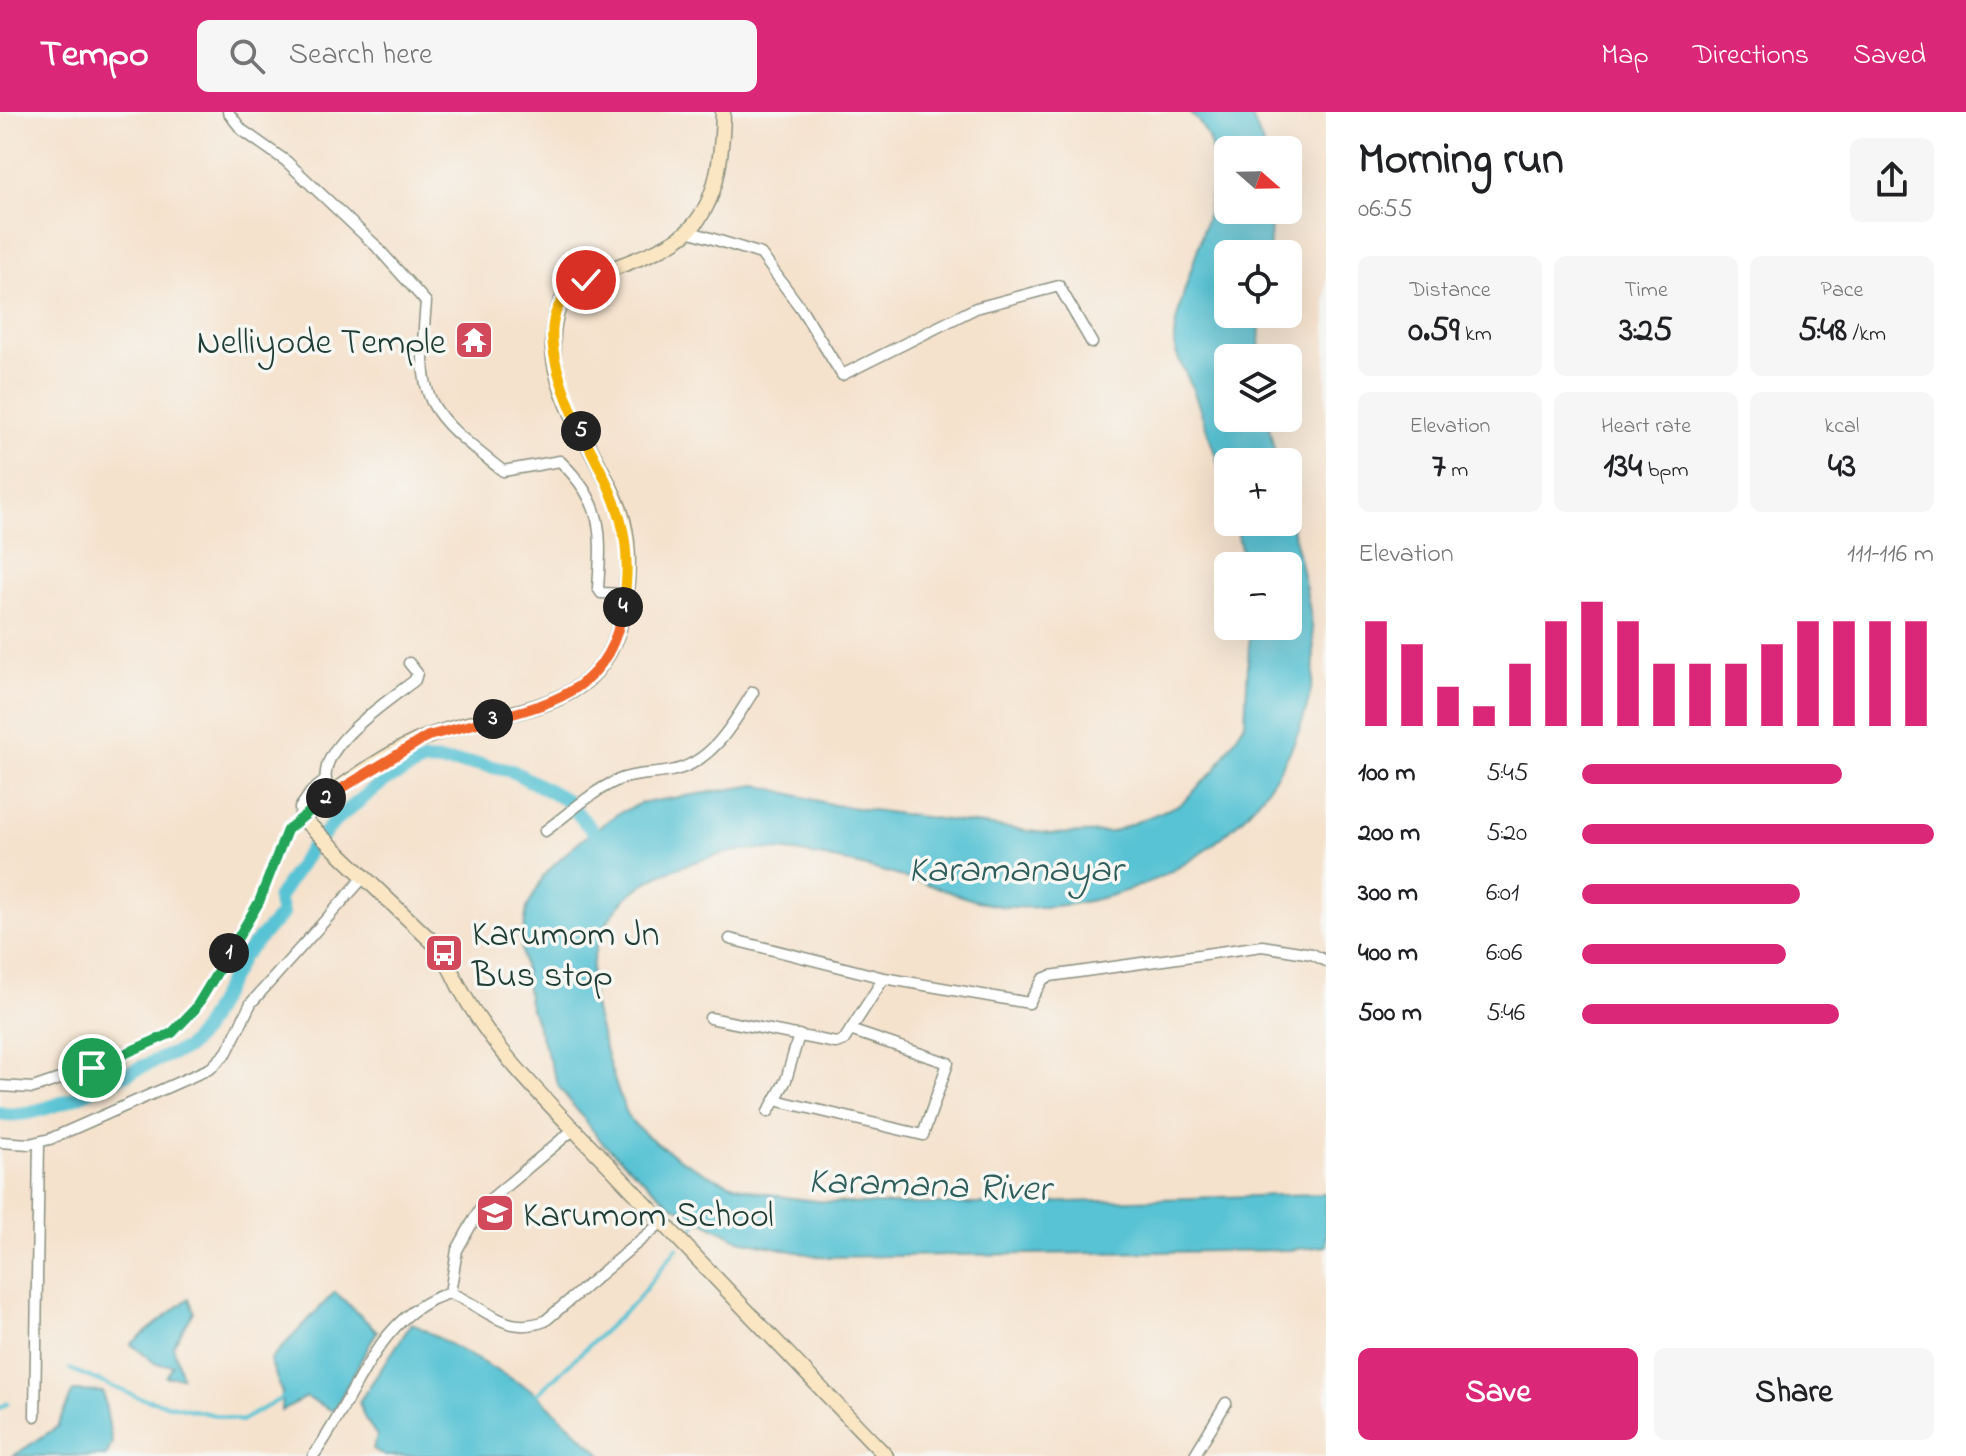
<!DOCTYPE html>
<html lang="en">
<head>
<meta charset="utf-8">
<style>
  :root { --surface:#fff; --page:#f6f6f6; --text:#202124; --muted:#757577; --accent:#db2777 }
  body { margin:0; font-family:"Indie Flower",sans-serif; background:var(--page); color:var(--text); height:100vh; display:flex; flex-direction:column; font-size:30px; white-space:nowrap }
  * { box-sizing:border-box; margin:0 }
  p { font-size:26px; color:var(--muted) }
  .icon { flex:none; width:44px; height:44px; fill:none; stroke:currentColor; stroke-width:2; stroke-linecap:round; stroke-linejoin:round }
  .map { position:relative; flex:1; overflow:hidden }
  .sheet { display:flex; flex-direction:column; background:var(--surface); width:640px }
  .sheet>* { flex:none }
  .needle { width:52px; rotate:110deg }
  .fabs { position:absolute; left:1214px; top:24px; display:grid; gap:16px }
  .fabs a { display:grid; place-items:center; width:88px; height:88px; border-radius:12px; background:var(--surface); box-shadow:0 8px 32px #0002; font-size:40px }
  .pin { position:absolute; display:grid; place-items:center; width:68px; height:68px; color:#fff; margin:-34px; border:4px solid #fff; border-radius:50%; box-shadow:0 2px 8px #0007 }
  .km { position:absolute; width:40px; height:40px; margin:-20px; border-radius:50%; background:#222; color:#fff; font-size:22px; line-height:40px; text-align:center }
  .round { display:grid; place-items:center; flex:none; width:84px; height:84px; border-radius:12px; background:var(--page) }
  .headline { display:flex; align-items:center; justify-content:space-between; height:136px; padding:0 32px }
  h1 { font-size:44px; font-weight:700; line-height:60px }
  .stats { display:grid; grid-template-columns:repeat(3,1fr); gap:12px; height:136px; padding:8px 32px }
  .stats div { display:grid; align-content:center; border-radius:12px; background:var(--page); text-align:center }
  .stats b { font-size:34px; font-weight:700 }
  .stats small { font-size:22px; font-weight:400 }
  .stats p { font-size:22px }
  .chart { height:224px; padding:16px 32px }
  .chart p { display:flex; justify-content:space-between }
  .chart svg { width:100%; height:144px; margin-top:8px; stroke:var(--accent); stroke-width:6 }
  .primary-button { display:flex; gap:16px; margin-top:auto; padding:16px 32px }
  .primary-button a { flex:1; height:92px; border-radius:12px; background:var(--accent); color:#fff; font-size:32px; font-weight:700; line-height:92px; text-align:center }
  .primary-button a+a { background:var(--page); color:var(--text) }
  ul { padding:0 32px; list-style:none; font-size:26px }
  li { display:grid; grid-template-columns:128px 96px 1fr; align-items:center; height:60px }
  li i { height:20px; border-radius:10px; background:var(--accent) }
  header { display:flex; align-items:center; gap:48px; box-sizing:border-box; height:112px; padding:0 40px; background:var(--accent); color:#fff }
  header strong { font-size:38px }
  nav { display:flex; gap:44px; margin-inline-start:auto; font-size:28px }
  .search { width:560px; height:72px; background:var(--page); display:flex; align-items:center; gap:20px; box-sizing:border-box; padding:0 28px; border-radius:12px; color:var(--muted); font-size:30px }
  main { display:flex; flex:1; min-height:0 }
  .map>svg:first-child { display:block }
  .water { fill:#59c3d4; stroke:#3c8084; stroke-width:2 }
  .lines { fill:none; stroke-linecap:round; stroke-linejoin:round }
  .stream { stroke:#59c3d4; stroke-width:4 }
  .canal { stroke:#59c3d4; stroke-width:14 }
  .street-casing { stroke:#8a9080; stroke-width:13 }
  .secondary-casing { stroke:#8a9080; stroke-width:17 }
  .street { stroke:#fff; stroke-width:10 }
  .secondary { stroke:#fbe6c3; stroke-width:14 }
  .split-1-casing { stroke:#fff; stroke-width:16 }
  .split-2-casing { stroke:#fff; stroke-width:16 }
  .split-3-casing { stroke:#fff; stroke-width:16 }
  .split-4-casing { stroke:#fff; stroke-width:16 }
  .split-5-casing { stroke:#fff; stroke-width:16 }
  .split-6-casing { stroke:#fff; stroke-width:16 }
  .split-1 { stroke:#22a559; stroke-width:10 }
  .split-2 { stroke:#22a559; stroke-width:10 }
  .split-3 { stroke:#f0652b; stroke-width:10 }
  .split-4 { stroke:#f0652b; stroke-width:10 }
  .split-5 { stroke:#f5b400; stroke-width:10 }
  .split-6 { stroke:#f5b400; stroke-width:10 }
  .labels { text-anchor:middle; stroke-width:7; stroke-linejoin:round; paint-order:stroke }
  .poi-label { font-size:36px; fill:#1f3d34; stroke:#f6f6f2; text-anchor:start }
  .water-label { font-size:38px; font-style:italic; fill:#2e5e5c; stroke:#f6f6f2 }
</style>
</head>
<body>
<header>
<strong>Tempo</strong>
<div class="search"><svg class="icon" aria-label="search" viewBox="0 0 24 24"><circle cx="10" cy="10" r="6"/><path d="M15 15l6 6"/></svg>Search here</div>
<nav><a>Map</a><a>Directions</a><a>Saved</a></nav>
</header>
<main>
<div class="map">
<svg width="1326" height="1344" viewBox="0 0 1326 1344">
  <rect width="100%" height="100%" fill="#f6f6f2"/>
  <filter id="ink" filterUnits="userSpaceOnUse"><feTurbulence type="fractalNoise" baseFrequency=".0125" numOctaves="2"/><feDisplacementMap in="SourceGraphic" scale="16" xChannelSelector="R" yChannelSelector="G"/><feConvolveMatrix kernelMatrix="1 2 1 2 8 2 1 2 1" color-interpolation-filters="sRGB"/></filter>
  <filter id="wash" filterUnits="userSpaceOnUse"><feTurbulence type="fractalNoise" baseFrequency=".006" numOctaves="4" result="noise"/><feDisplacementMap in="SourceGraphic" scale="32" xChannelSelector="R" yChannelSelector="G"/><feGaussianBlur stdDeviation="1.8" result="paint"/><feColorMatrix in="noise" values="0 0 0 0 0 0 0 0 0 0 0 0 0 0 0 0 0 1.4 0 .05"/><feComposite in="paint" operator="in"/></filter>
  <g filter="url(#wash)">
    <rect width="100%" height="100%" fill="#f5e2cd"/>
    <path class="water" d="M1188 0 1251 2 1265 38H1228V98H1272L1269 142H1228V202H1260L1259 246H1228V306H1267L1277 350H1228V383C1217 348 1206 312 1193 278 1188 263 1173 242 1174 227 1177 168 1251 45 1188 0Z
      M1288 399C1300 453 1323 527 1310 582 1280 718 1145 802 1011 795 983 794 952 780 926 772 877 757 795 733 744 738 719 741 683 753 660 763 616 784 591 824 591 872 591 892 620 998 633 1011 663 1040 710 1068 751 1078 818 1095 886 1092 955 1092 1079 1092 1202 1084 1326 1082V1134L1289 1138 822 1145 739 1128 670 1092 602 1030 559 975 529 891 521 834 527 796 544 763 576 732 617 702 641 691 757 673 834 693 1051 722 1112 720 1181 692 1215 658 1245 611 1250 514H1288V454H1245L1235 410H1288Z
      M335 1180 377 1219 333 1299 306 1285 281 1299 282 1281 270 1248Z
      M189 1186 194 1200 173 1234 182 1265H166L173 1253 156 1252 131 1232Z
      M412 1211 533 1279 603 1344H385L373 1337 377 1324 364 1305 359 1290Z
      M73 1279 103 1280 112 1331 106 1344H13L57 1315Z"/>
    <g class="lines">
      <path class="stream" d="M686 1125 702 1104
        M70 1257 140 1286 241 1309 284 1285
        M535 1284 636 1189 677 1136
        M0 1296 8 1291"/>
      <path class="canal" d="M0 1001C43 1013 139 950 186 937L203 918 242 845 282 802 278 786 311 736 338 706 384 669 424 649 478 652 512 659 566 688 604 732"/>
    </g>
  </g>
  <g filter="url(#ink)">
    <g class="lines">
      <defs>
        <path id="street" d="M228 0 242 18 286 49 375 133 426 190C417 291 424 297 503 359L560 349C604 391 602 420 598 476L601 481 625 482
          M688 119 761 142 802 198 842 263 976 196 1059 174 1092 231
          M545 719C567 703 591 680 616 669 633 661 652 663 671 659 712 651 733 612 753 580
          M730 827 884 866
          M710 906 836 931 844 928 884 866 1029 891 1043 867 1050 864 1262 834 1312 842 1326 849
          M799 923 786 968 775 988 923 1023 948 951 850 918
          M0 974 33 976 92 956 172 921 195 897 259 790 287 718 301 705 300 696 311 680 326 668C320 632 390 588 415 568L417 561 409 551
          M768 1000 775 988
          M0 1030 29 1032 50 1027 211 956 227 940 251 891 364 765
          M450 1181 457 1138 481 1095 574 1017
          M35 1304 39 1030
          M313 1344C355 1289 376 1201 450 1181 486 1195 504 1224 545 1209L662 1110
          M1194 1344 1226 1291"/>
        <path id="secondary" d="M723 0C722 40 719 90 688 119 669 137 626 151 601 161 587 167 565 179 559 194 532 265 597 335 620 398 630 427 629 457 625 488 609 607 516 591 429 624 384 641 339 676 301 705L444 841C476 928 556 997 618 1063 707 1157 796 1251 886 1344"/>
      </defs>
      <use href="#street" class="street-casing"/>
      <use href="#secondary" class="secondary-casing"/>
      <use href="#street" class="street"/>
      <use href="#secondary" class="secondary"/>
    </g>
  </g>
  <g class="lines" filter="url(#ink)">
    <defs>
      <path id="split-1" d="M92 956 172 921 195 897 229 841"/>
      <path id="split-2" d="M229 841 259 790 287 718 326 686"/>
      <path id="split-3" d="M326 686 428 624 493 607"/>
      <path id="split-4" d="M493 607C561 590 611 573 623 495"/>
      <path id="split-5" d="M581 319C614 384 636 420 623 495"/>
      <path id="split-6" d="M581 319C566 287 537 221 562 189 568 181 578 174 586 168"/>
    </defs>
    <use href="#split-1" class="split-1-casing"/>
    <use href="#split-2" class="split-2-casing"/>
    <use href="#split-3" class="split-3-casing"/>
    <use href="#split-4" class="split-4-casing"/>
    <use href="#split-5" class="split-5-casing"/>
    <use href="#split-6" class="split-6-casing"/>
    <use href="#split-1" class="split-1"/>
    <use href="#split-2" class="split-2"/>
    <use href="#split-3" class="split-3"/>
    <use href="#split-4" class="split-4"/>
    <use href="#split-5" class="split-5"/>
    <use href="#split-6" class="split-6"/>
  </g>
  <defs>
    <symbol id="temple-square" viewBox="-11 -11 22 22"><rect x="-9" y="-9" width="18" height="18" rx="4" fill="#d1495b" stroke="#f6f6f2"/><path d="M0-6L5-2H3V0L6.5 2.5H4V6H1.5V3h-3V6H-4V2.5H-6.5L-3 0V-2H-5Z" fill="#fff"/></symbol>
    <symbol id="bus-square" viewBox="-11 -11 22 22"><rect x="-9" y="-9" width="18" height="18" rx="4" fill="#d1495b" stroke="#f6f6f2"/><path d="M-5-6H5V4H4V6H2V4H-2V6H-4V4H-5ZM-3.5-4V0h7V-4ZM-3.5 1.2v1.5H-2V1.2ZM2 1.2v1.5H3.5V1.2Z" fill="#fff"/></symbol>
    <symbol id="school-square" viewBox="-11 -11 22 22"><rect x="-9" y="-9" width="18" height="18" rx="4" fill="#d1495b" stroke="#f6f6f2"/><path d="M0-5L7-2L0 1L-7-2ZM-4 1L0 2.5L4 1V4Q0 6-4 4Z" fill="#fff"/></symbol>
  </defs>
  <g fill-rule="evenodd">
    <use href="#temple-square" x="452" y="206" width="44" height="44"/>
    <use href="#bus-square" x="422" y="819" width="44" height="44"/>
    <use href="#school-square" x="473" y="1079" width="44" height="44"/>
  </g>
  <g class="labels">
    <g class="poi-label">
      <text x="446" y="241" text-anchor="end">Nelliyode Temple</text>
      <text x="472" y="833">Karumom Jn<tspan x="472" dy="41">Bus stop</tspan></text>
      <text x="523" y="1114">Karumom School</text>
    </g>
    <g class="water-label">
      <text x="1015" y="769">Karamanayar</text>
      <text transform="translate(929 1071) rotate(2)" y="13">Karamana River</text>
    </g>
  </g>
</svg>
<div class="fabs">
<a><svg class="needle" viewBox="-14 -14 28 28"><path d="M0-13l5 13h-10z" fill="#e53935"/><path d="M0 13l5-13h-10z" fill="#757577"/></svg></a>
<a><svg class="icon" aria-label="locate" viewBox="0 0 24 24"><circle cx="12" cy="12" r="6"/><path d="M12 2v4M12 18v4M2 12h4M18 12h4"/></svg></a>
<a><svg class="icon" aria-label="layers" viewBox="0 0 24 24"><path d="M12 4l9 5-9 5-9-5zM3 14l9 5 9-5"/></svg></a>
<a>+</a>
<a>−</a>
</div>
<div class="pin" style="left:92px;top:956px;background:#1e9e55"><svg class="icon" aria-label="arrive" viewBox="0 0 24 24"><path d="M6 21V4h12l-3 4 3 4H6"/></svg></div>
<div class="pin" style="left:586px;top:168px;background:#d93025"><svg class="icon" aria-label="check" viewBox="0 0 24 24"><path d="M5 12l5 5 9-10"/></svg></div>
<b class="km" style="left:229px;top:841px">1</b>
<b class="km" style="left:326px;top:686px">2</b>
<b class="km" style="left:493px;top:607px">3</b>
<b class="km" style="left:623px;top:495px">4</b>
<b class="km" style="left:581px;top:319px">5</b>
</div>
<section class="sheet">
<div class="headline"><div><h1>Morning run</h1><p>06:55</p></div><a class="round"><svg class="icon" aria-label="share" viewBox="0 0 24 24"><path d="M12 15V3M7 8l5-5 5 5M5 13v7h14v-7"/></svg></a></div>
<div class="stats">
<div><p>Distance</p><b>0.59<small> km</small></b></div>
<div><p>Time</p><b>3:25</b></div>
<div><p>Pace</p><b>5:48<small> /km</small></b></div>
</div>
<div class="stats">
<div><p>Elevation</p><b>7<small> m</small></b></div>
<div><p>Heart rate</p><b>134<small> bpm</small></b></div>
<div><p>kcal</p><b>43</b></div>
</div>
<div class="chart"><p><span>Elevation</span>111–116 m</p>
<svg viewBox="0 0 160 44" preserveAspectRatio="none"><path d="M5 44V12M15 44V19M25 44V32M35 44V38M45 44V25M55 44V12M65 44V6M75 44V12M85 44V25M95 44V25M105 44V25M115 44V19M125 44V12M135 44V12M145 44V12M155 44V12"/></svg>
</div>
<ul>
<li><b>100 m</b>5:45<i style="width:74%"></i></li>
<li><b>200 m</b>5:20<i style="width:100%"></i></li>
<li><b>300 m</b>6:01<i style="width:62%"></i></li>
<li><b>400 m</b>6:06<i style="width:58%"></i></li>
<li><b>500 m</b>5:46<i style="width:73%"></i></li>
</ul>
<div class="primary-button"><a>Save</a><a>Share</a></div>
</section>
</main>
</body>
</html>
